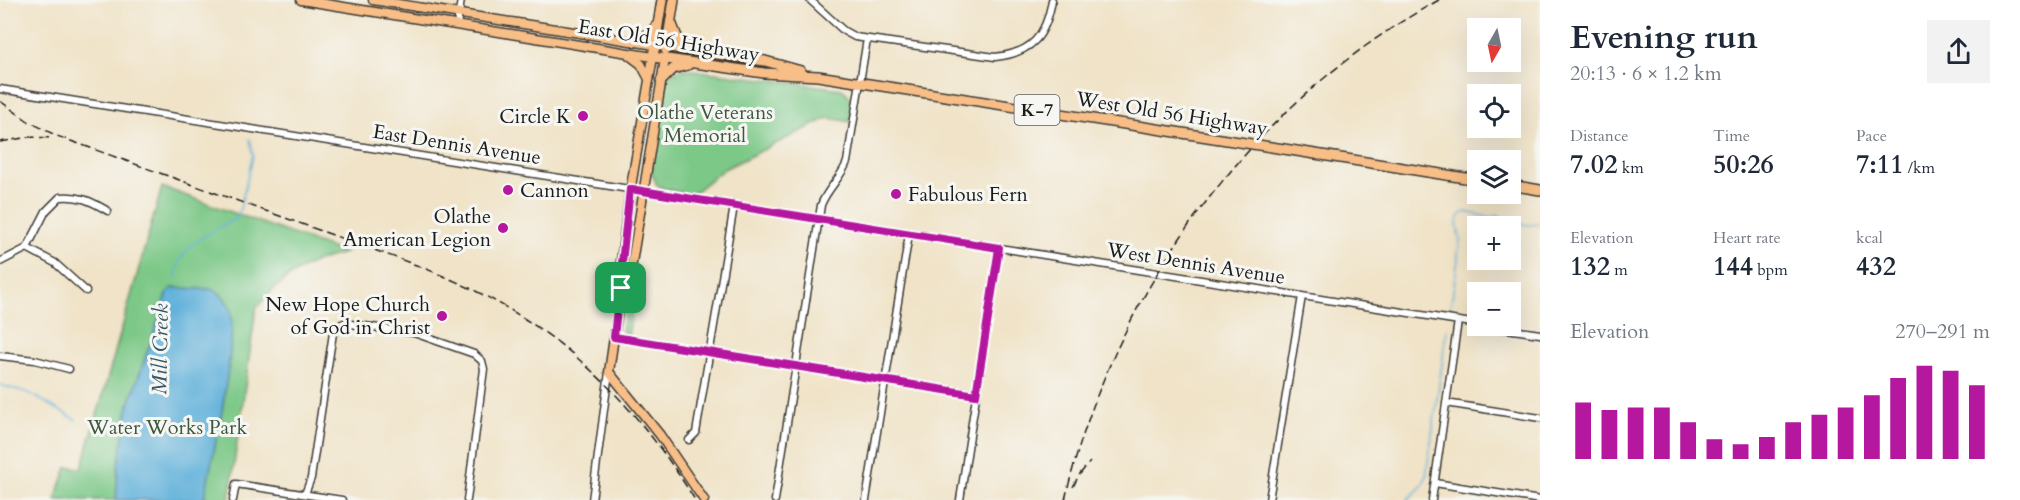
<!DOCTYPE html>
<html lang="en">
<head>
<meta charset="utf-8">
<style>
  :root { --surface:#fff; --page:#f2f2f3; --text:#1f2937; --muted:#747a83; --accent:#b5179e }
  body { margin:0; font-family:Cardo,serif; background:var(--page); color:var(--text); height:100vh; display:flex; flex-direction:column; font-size:22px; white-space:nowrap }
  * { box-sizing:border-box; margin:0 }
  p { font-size:20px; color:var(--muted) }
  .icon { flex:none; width:33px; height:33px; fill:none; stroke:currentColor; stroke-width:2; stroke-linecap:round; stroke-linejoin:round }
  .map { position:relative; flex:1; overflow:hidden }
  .sheet { display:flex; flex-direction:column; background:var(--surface); width:480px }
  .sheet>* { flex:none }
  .needle { width:39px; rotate:189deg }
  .tools { position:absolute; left:1467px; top:18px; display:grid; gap:12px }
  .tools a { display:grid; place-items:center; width:54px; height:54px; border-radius:0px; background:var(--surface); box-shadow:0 6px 24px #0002; font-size:30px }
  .pin { position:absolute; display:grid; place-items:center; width:51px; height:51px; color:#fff; margin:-26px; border-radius:12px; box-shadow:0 3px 9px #0006 }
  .round { display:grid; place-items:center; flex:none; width:63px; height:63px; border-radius:0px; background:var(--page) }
  .overview { display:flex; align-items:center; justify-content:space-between; height:102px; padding:0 30px }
  h1 { font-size:33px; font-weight:600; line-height:45px }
  .metrics { display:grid; grid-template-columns:repeat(3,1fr); gap:9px; height:102px; padding:6px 30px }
  .metrics div { display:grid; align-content:center }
  .metrics b { font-size:26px; font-weight:600 }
  .metrics small { font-size:16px; font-weight:400 }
  .metrics p { font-size:16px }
  .chart { height:168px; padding:12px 30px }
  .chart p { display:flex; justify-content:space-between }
  .chart svg { width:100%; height:108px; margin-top:6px; stroke:var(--accent); stroke-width:6 }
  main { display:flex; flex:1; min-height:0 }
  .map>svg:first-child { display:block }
  .green { fill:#7cc887; stroke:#4c7252; stroke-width:1.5 }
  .water { fill:#5fb0da; stroke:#3e667b; stroke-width:1.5 }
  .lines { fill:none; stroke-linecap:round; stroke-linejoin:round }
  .stream { stroke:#5fb0da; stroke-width:1.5 }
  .minor-casing { stroke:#3c3a36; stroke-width:9 }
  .major-casing { stroke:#3c3a36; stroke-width:11 }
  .highway-casing { stroke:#3c3a36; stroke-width:12 }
  .minor { stroke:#fff; stroke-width:6 }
  .major { stroke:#f7be87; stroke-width:8 }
  .highway { stroke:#f7be87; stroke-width:9 }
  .rail { stroke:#1c1c1c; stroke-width:1.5; stroke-dasharray:9 4.5; stroke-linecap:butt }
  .highway-bridge-casing { stroke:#3c3a36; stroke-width:12; stroke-linecap:butt }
  .highway-bridge { stroke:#f7be87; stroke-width:9 }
  .route-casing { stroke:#fff; stroke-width:12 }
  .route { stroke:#b5179e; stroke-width:8 }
  .poi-dot { fill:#b5179e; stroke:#f6f6f2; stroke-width:2 }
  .labels { text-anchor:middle; stroke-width:6; stroke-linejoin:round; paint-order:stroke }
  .shield { fill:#f6f6f2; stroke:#5d5d5c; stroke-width:1.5 }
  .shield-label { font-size:18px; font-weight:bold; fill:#1c1c1c }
  .street-label { font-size:20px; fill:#1c1c1c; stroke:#f6f6f2 }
  .park-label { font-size:20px; fill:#3e5841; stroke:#f6f6f2 }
  .poi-label { font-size:20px; fill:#1c1c1c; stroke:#f6f6f2; text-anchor:end }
  .water-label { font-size:21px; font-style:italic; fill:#375768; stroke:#f6f6f2 }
</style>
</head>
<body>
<main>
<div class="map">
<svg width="1540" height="500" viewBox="0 0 1540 500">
  <rect width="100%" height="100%" fill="#f6f6f2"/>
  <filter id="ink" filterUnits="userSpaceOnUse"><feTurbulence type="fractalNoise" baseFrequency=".0167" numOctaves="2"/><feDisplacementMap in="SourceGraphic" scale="12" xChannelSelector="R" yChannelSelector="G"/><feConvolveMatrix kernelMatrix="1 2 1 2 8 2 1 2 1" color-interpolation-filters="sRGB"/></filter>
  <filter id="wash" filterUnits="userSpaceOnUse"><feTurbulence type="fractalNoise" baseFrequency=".008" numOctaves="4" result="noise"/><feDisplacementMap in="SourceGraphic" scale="24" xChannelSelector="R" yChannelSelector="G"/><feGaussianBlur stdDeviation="1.35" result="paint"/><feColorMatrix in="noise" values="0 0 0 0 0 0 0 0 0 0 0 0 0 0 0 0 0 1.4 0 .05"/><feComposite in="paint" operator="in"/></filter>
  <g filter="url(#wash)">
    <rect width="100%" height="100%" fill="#f0e3c7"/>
    <path class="green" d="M683 69 842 89C855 98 853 108 851 122L828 118 724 169 691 195 665 189 657 185 649 168 662 82 667 75Z
      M162 187 345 253C308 261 278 279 256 309L229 500H55L67 467 82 468Z
      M635 294 628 337 622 331 630 297Z"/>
    <path class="water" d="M172 288 212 289 222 295 231 308 232 329 229 363 222 412 204 500H116L118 468 128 407 168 292Z"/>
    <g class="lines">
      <path class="stream" d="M176 278C178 242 211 234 238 217L253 155 250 139
        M1450 312 1458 259C1457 252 1460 246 1460 239 1458 227 1453 220 1465 212L1489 217 1498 216 1512 222 1527 225 1540 224
        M0 385 29 393 76 420
        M1407 500 1421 487 1426 477 1447 329"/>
    </g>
  </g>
  <g filter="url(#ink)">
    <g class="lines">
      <defs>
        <path id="minor" d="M810 0 844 31 855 37 995 57C1032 53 1046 36 1052 0
          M457 25 461 0
          M0 89 1478 324
          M27 248 46 211 60 197C79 195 91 201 108 211
          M27 248 55 263 86 291
          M0 262 27 248
          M1486 326 1540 334
          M614 337 977 395
          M0 356 35 360 69 369
          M1446 403 1540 418
          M689 440 696 433 734 206
          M1435 483 1540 500
          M305 494 311 478 333 333 336 327 344 323 414 333 474 354 482 361 484 369 467 500
          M233 500 236 484 342 500
          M592 500 609 372
          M775 500 821 205C827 189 841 178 847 162L867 39
          M866 500 909 234
          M960 500 999 248
          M1269 500 1302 296
          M1432 500 1458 321"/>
        <path id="major" d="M301 0 653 57 629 198 620 269 621 288 609 372 660 435 704 500
          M373 0 655 45
          M629 55 641 64 649 79
          M621 288 627 279 631 269 665 59"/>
        <path id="highway" d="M662 0 653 57 764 73 818 76 1214 138
          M671 22 677 37 691 49
          M635 42 650 33 658 24
          M655 45 765 61 801 71
          M666 50 674 0
          M661 81 673 69 688 65
          M1284 149 1478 180
          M1510 185 1540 190"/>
      </defs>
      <use href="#minor" class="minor-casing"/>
      <use href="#major" class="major-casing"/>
      <use href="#highway" class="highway-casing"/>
      <use href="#minor" class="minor"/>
      <use href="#major" class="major"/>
      <use href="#highway" class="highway"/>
      <path class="rail" d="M0 101 28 121 57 136 416 265C543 313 624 385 695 500
        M0 142 29 137 53 138
        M1073 487 1079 475 1090 462
        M1065 500C1112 294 1252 101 1439 0"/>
      <defs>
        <path id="highway-bridge" d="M1214 138 1284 149"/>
      </defs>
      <use href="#highway-bridge" class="highway-bridge-casing"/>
      <use href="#highway-bridge" class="highway-bridge"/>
    </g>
  </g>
  <g class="lines" filter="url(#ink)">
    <defs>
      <path id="route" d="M630 189 999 248 976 395 614 337Z"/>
    </defs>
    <use href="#route" class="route-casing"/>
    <use href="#route" class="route"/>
  </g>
  <g class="poi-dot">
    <circle cx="583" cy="116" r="6"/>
    <circle cx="508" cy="190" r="6"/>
    <circle cx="896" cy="194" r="6"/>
    <circle cx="503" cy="228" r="6"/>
    <circle cx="442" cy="316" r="6"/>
  </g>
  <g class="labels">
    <rect class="shield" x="1014.5" y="95" width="45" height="30" rx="4.5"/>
    <g class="shield-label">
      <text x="1037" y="116">K-7</text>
    </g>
    <g class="street-label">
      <text transform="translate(669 40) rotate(9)" y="7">East Old 56 Highway</text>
      <text transform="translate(1172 113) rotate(9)" y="7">West Old 56 Highway</text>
      <text transform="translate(457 144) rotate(9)" y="7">East Dennis Avenue</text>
      <text transform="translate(1196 263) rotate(9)" y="7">West Dennis Avenue</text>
    </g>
    <g class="park-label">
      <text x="705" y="119">Olathe Veterans<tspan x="705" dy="23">Memorial</tspan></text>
      <text x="167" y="434">Water Works Park</text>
    </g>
    <g class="poi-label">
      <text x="571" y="123">Circle K</text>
      <text x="520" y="197" text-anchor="start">Cannon</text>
      <text x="908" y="201" text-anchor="start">Fabulous Fern</text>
      <text x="491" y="223">Olathe<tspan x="491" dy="23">American Legion</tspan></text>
      <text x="430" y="311">New Hope Church<tspan x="430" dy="23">of God in Christ</tspan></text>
    </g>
    <g class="water-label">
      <text transform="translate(160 349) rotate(-89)" y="7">Mill Creek</text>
    </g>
  </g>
</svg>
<div class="tools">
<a><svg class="needle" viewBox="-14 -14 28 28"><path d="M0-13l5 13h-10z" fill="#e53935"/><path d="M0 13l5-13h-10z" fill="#747a83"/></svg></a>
<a><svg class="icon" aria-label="locate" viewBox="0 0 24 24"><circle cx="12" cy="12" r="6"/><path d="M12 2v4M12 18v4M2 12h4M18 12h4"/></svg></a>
<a><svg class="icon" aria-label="layers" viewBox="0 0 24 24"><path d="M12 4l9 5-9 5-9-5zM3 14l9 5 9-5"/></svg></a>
<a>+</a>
<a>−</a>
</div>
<div class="pin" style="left:621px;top:288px;background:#1e9e55"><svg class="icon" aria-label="arrive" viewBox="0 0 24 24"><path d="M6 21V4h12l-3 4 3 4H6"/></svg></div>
</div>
<section class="sheet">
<div class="overview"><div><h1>Evening run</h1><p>20:13 · 6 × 1.2 km</p></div><a class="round"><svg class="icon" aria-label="share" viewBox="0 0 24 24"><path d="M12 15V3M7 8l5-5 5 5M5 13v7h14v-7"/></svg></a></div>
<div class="metrics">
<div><p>Distance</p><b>7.02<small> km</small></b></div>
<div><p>Time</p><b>50:26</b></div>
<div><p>Pace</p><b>7:11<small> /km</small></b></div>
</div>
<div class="metrics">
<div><p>Elevation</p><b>132<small> m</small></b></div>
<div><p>Heart rate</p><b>144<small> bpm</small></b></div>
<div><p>kcal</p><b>432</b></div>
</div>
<div class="chart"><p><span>Elevation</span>270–291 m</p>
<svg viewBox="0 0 160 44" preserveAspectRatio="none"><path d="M5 44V21M15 44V24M25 44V23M35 44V23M45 44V29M55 44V36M65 44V38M75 44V35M85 44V29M95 44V26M105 44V23M115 44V18M125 44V11M135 44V6M145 44V8M155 44V14"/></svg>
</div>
</section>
</main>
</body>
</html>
